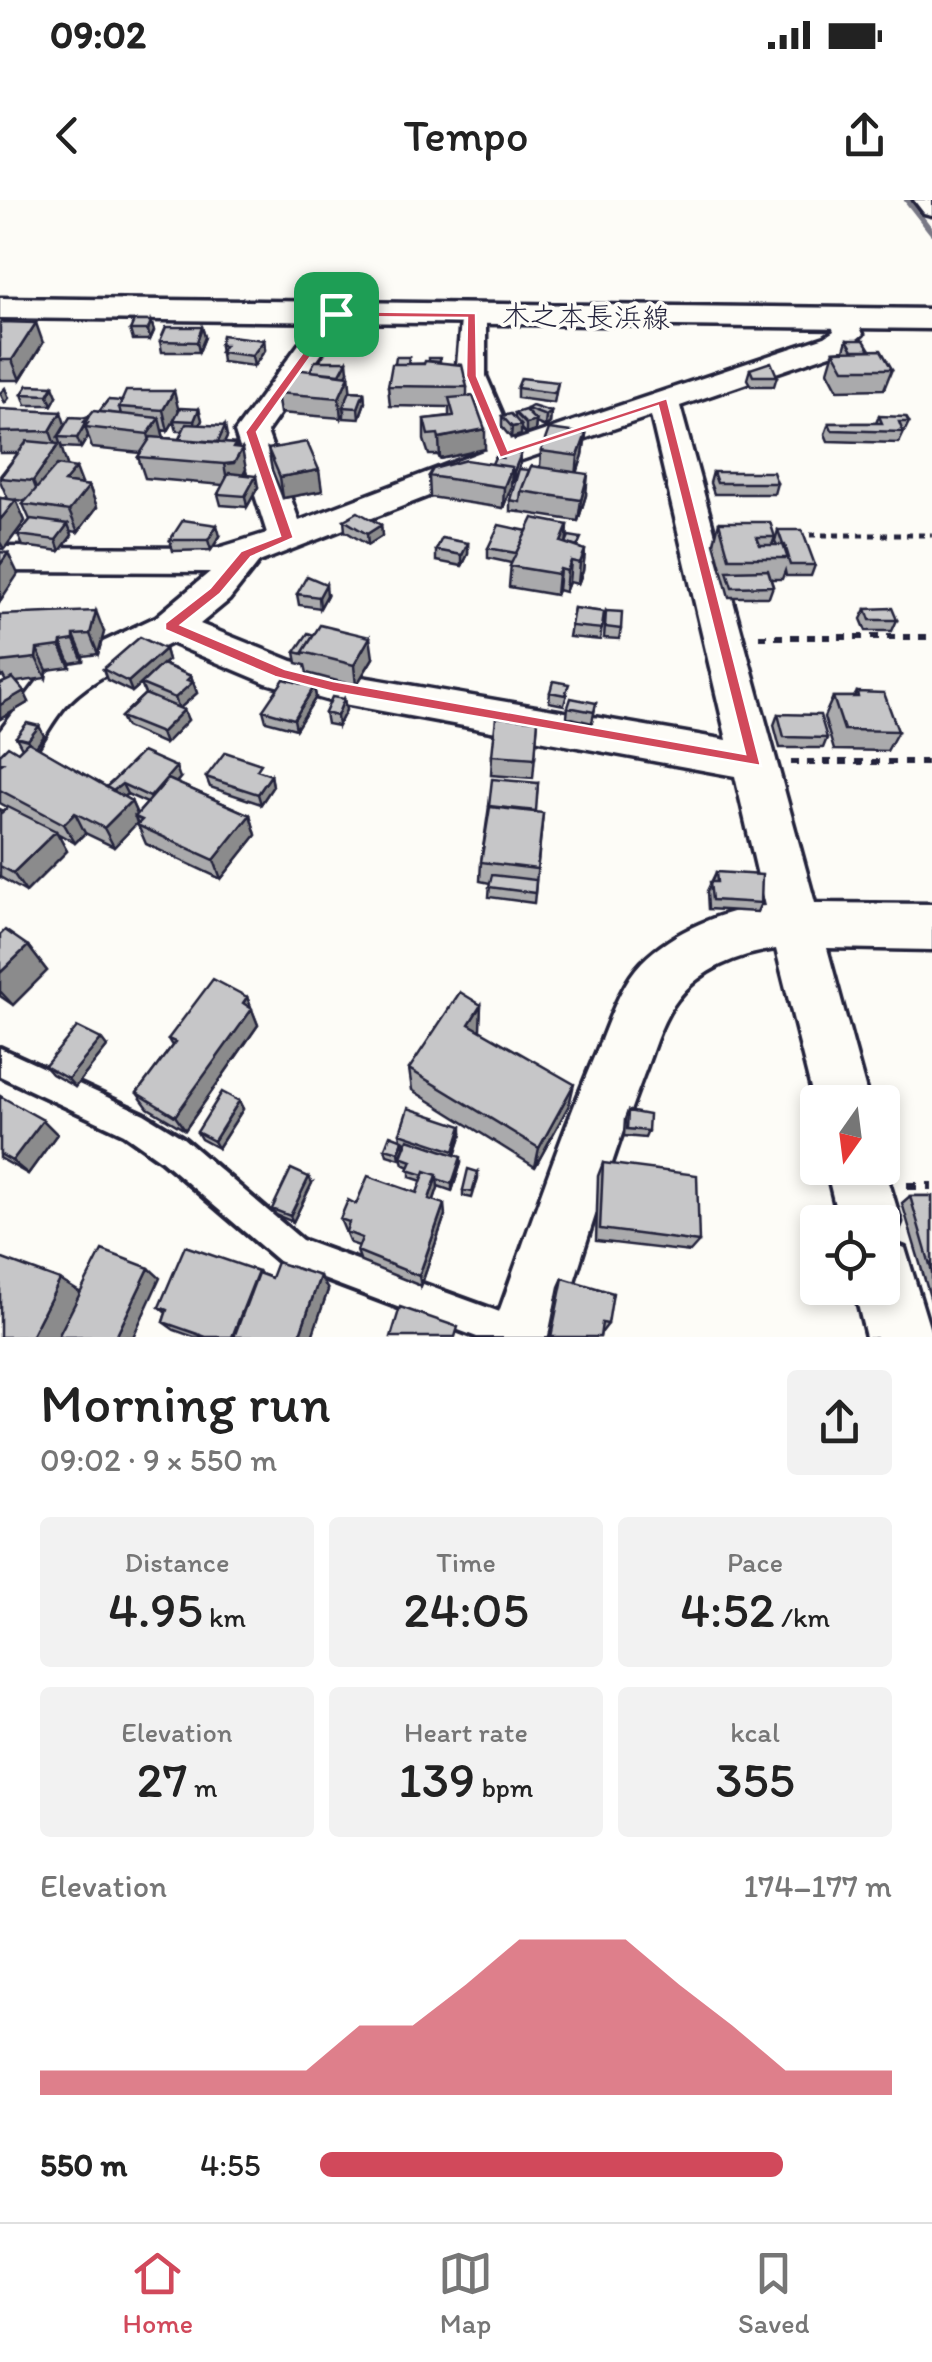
<!DOCTYPE html>
<html lang="en">
<head>
<meta charset="utf-8">
<style>
  :root { --surface:#fff; --page:#f2f2f2; --text:#222; --muted:#767676; --line:#e0e0e0; --accent:#d1495b }
  body { margin:0; font-family:Itim,"Klee One",sans-serif; background:var(--page); color:var(--text); height:100vh; display:flex; flex-direction:column; font-size:38px; white-space:nowrap }
  * { box-sizing:border-box; margin:0 }
  p { font-size:32px; color:var(--muted) }
  .icon { flex:none; width:55px; height:55px; fill:none; stroke:currentColor; stroke-width:2; stroke-linecap:round; stroke-linejoin:round }
  .map { position:relative; height:1137px; overflow:hidden }
  .details { display:flex; flex-direction:column; background:var(--surface); flex:1 }
  .details>* { flex:none }
  .needle { width:65px; rotate:194deg }
  .controls { position:absolute; left:800px; top:885px; display:grid; gap:20px }
  .controls a { display:grid; place-items:center; width:100px; height:100px; border-radius:10px; background:var(--surface); box-shadow:0 5px 15px #0003; font-size:50px }
  .pin { position:absolute; display:grid; place-items:center; width:85px; height:85px; color:#fff; margin:-42px; border-radius:20px; box-shadow:0 5px 15px #0006 }
  .round { display:grid; place-items:center; flex:none; width:105px; height:105px; border-radius:10px; background:var(--page) }
  .head { display:flex; align-items:center; justify-content:space-between; height:170px; padding:0 40px }
  h1 { font-size:55px; font-weight:600; line-height:75px }
  .figures { display:grid; grid-template-columns:repeat(3,1fr); gap:15px; height:170px; padding:10px 40px }
  .figures div { display:grid; align-content:center; border-radius:10px; background:var(--page); text-align:center }
  .figures b { font-size:50px; font-weight:600 }
  .figures small { font-size:28px; font-weight:400 }
  .figures p { font-size:28px }
  .chart { height:280px; padding:20px 40px }
  .chart p { display:flex; justify-content:space-between }
  .chart svg { width:100%; height:180px; margin-top:10px; fill:var(--accent); opacity:.7 }
  ul { padding:0 40px; list-style:none; font-size:32px }
  li { display:grid; grid-template-columns:160px 120px 1fr; align-items:center; height:75px }
  li i { height:25px; border-radius:12px; background:var(--accent) }
  .status { display:flex; justify-content:space-between; align-items:center; height:70px; padding:0 50px; background:var(--surface); direction:ltr }
  .status svg { height:28px; fill:currentColor }
  header { display:flex; justify-content:space-between; align-items:center; height:130px; padding:0 40px; background:var(--surface); font-size:45px; font-weight:600 }
  .menu { display:flex; justify-content:space-around; align-items:center; height:140px; border-top:2px solid var(--line); background:var(--surface); font-size:28px; color:var(--muted) }
  .menu a { display:grid; justify-items:center; gap:5px }
  .menu .on { color:var(--accent) }
  .map>svg:first-child { display:block }
  .lines { fill:none; stroke-linecap:round; stroke-linejoin:round }
  .stream { stroke:#787885; stroke-width:6 }
  .service-casing { stroke:#22223b; stroke-width:8 }
  .minor-casing { stroke:#22223b; stroke-width:7 }
  .primary-casing { stroke:#22223b; stroke-width:7 }
  .path-far2 { stroke:#22223b; stroke-width:5; stroke-dasharray:6 6; stroke-linecap:butt }
  .path-far1 { stroke:#22223b; stroke-width:6; stroke-dasharray:8 8; stroke-linecap:butt }
  .path { stroke:#22223b; stroke-width:8; stroke-dasharray:10 10; stroke-linecap:butt }
  .service { fill:#fdfcf7; fill-rule:evenodd }
  .minor { fill:#fdfcf7; fill-rule:evenodd }
  .primary { fill:#fdfcf7; fill-rule:evenodd }
  .wall { fill:#aaaaac; stroke:#22223b; stroke-width:2.5; fill-rule:evenodd }
  .shaded-wall { fill:#8b8b8c; stroke:#22223b; stroke-width:2.5 }
  .building { fill:#c6c6c8; stroke:#22223b; stroke-width:2.5 }
  .route { fill:#d1495b; stroke:#fff; stroke-width:2.5; fill-rule:evenodd }
  .labels { text-anchor:middle; stroke-width:8; stroke-linejoin:round; paint-order:stroke }
  .far-street-label { font-size:28px; fill:#22223b; stroke:#fdfcf7 }
</style>
</head>
<body>
<div class="status"><b>09:02</b><svg viewBox="0 0 49 12"><path d="M0 12V9h3v3zM5 12V6h3v6zM10 12V3h3v9zM15 12V0h3v12zM26 1h20v11H26zM47 4h2v5h-2z"/></svg></div>
<header><svg class="icon" aria-label="back" viewBox="0 0 24 24"><path d="M15 5l-7 7 7 7"/></svg>Tempo<svg class="icon" aria-label="share" viewBox="0 0 24 24"><path d="M12 15V3M7 8l5-5 5 5M5 13v7h14v-7"/></svg></header>
<div class="map">
<svg width="932" height="1137" viewBox="0 0 932 1137">
  <rect width="100%" height="100%" fill="#fdfcf7"/>
  <filter id="ink" filterUnits="userSpaceOnUse"><feTurbulence type="fractalNoise" baseFrequency=".01" numOctaves="2"/><feDisplacementMap in="SourceGraphic" scale="20" xChannelSelector="R" yChannelSelector="G"/><feConvolveMatrix kernelMatrix="1 2 1 2 8 2 1 2 1" color-interpolation-filters="sRGB"/></filter>
  <g filter="url(#ink)">
    <g class="lines">
      <path class="stream" d="M907 0 932 32"/>
      <defs>
        <path id="service" d="M0 848 144 914 183 938 302 1040 522 1120 534 1125 539 1137H477L281 1063 161 960 124 934 0 876Z"/>
        <path id="minor" d="M914 0H932V15L924 13Z
          M336 105 350 113 267 232 299 321 486 250 456 176 462 109 472 107 486 115V176L514 241 825 137 834 131 829 119 833 113H853L863 134 845 149 680 206 815 703 932 704V750L827 748 869 902H818V917L776 749C738 754 700 769 677 800 660 822 653 851 643 876 610 962 585 1050 556 1137H490C525 1041 557 944 597 850 609 821 620 785 642 762 673 731 723 710 765 706L735 576 333 502 266 483 171 443C136 460 98 474 70 501 45 525 34 570 0 581V531L37 482 63 461 156 417 210 372 0 371V347L218 348 267 333 235 232 326 107ZM651 216 727 540 333 472 292 461 200 424 229 400 259 362 516 262Z
          M882 959 901 1022 892 1043 905 1048 932 1137H866L854 1088H882V1022H839L826 968H882Z"/>
        <path id="primary" d="M0 98 932 109V129L0 118Z"/>
      </defs>
      <use href="#service" class="service-casing"/>
      <use href="#minor" class="minor-casing"/>
      <use href="#primary" class="primary-casing"/>
      <path class="path-far2" d="M798 335H932"/>
      <path class="path-far1" d="M759 437H932
        M791 562H932"/>
      <path class="path" d="M907 986H932"/>
      <use href="#service" class="service"/>
      <use href="#minor" class="minor"/>
      <use href="#primary" class="primary"/>
    </g>
    <path class="wall" d="M151 121 154 131 150 140H133L130 130Z
      M0 124 43 143 20 180H0Z
      M202 127 205 137 199 152H162L160 141Z
      M264 140 265 150 254 166 222 162 220 145Z
      M847 140 870 150 892 169 884 189 838 190 828 171 834 151 844 150Z
      M409 157V164L440 163 467 187V197L485 249 440 259 438 255H429L424 240V219L449 216V207L390 206 388 186 395 164Z
      M750 169 777 176 774 186H751L747 179Z
      M310 171H348L346 176H349L350 191 364 192 365 202 359 219 344 218V213L341 218 280 213 277 193Z
      M558 182 554 203 517 198V188Z
      M28 185 57 196 52 205H26L22 194Z
      M108 200 179 210 199 209 202 220 200 225 227 237 224 243 235 244 246 269 243 275 258 287 247 307 221 305 218 294 223 285 145 278 138 257 141 253 92 248 88 236 81 248 62 247 61 245 60 247 67 265 66 266 82 285 89 286 97 307 78 332 71 331 72 335 60 351 23 346 18 335 30 320 23 304 26 301 16 300 25 321 4 349H0V298L8 299 0 281V276L18 253H0V209L65 225 99 212ZM174 221 177 231H183L179 239 164 238 162 230 168 231Z
      M527 209 551 212 550 223 545 227 536 223 535 231 526 234 521 229V235L511 238 502 227V216L515 218V213H527Z
      M879 216 909 222 899 243 828 241 825 234 829 223H876Z
      M586 234 583 255 577 272 586 295 578 321 520 312V310V312L510 311V300L529 270 540 267 541 251Z
      M268 249 322 291 283 298 272 270Z
      M521 254 520 265 513 282H511V288L503 308 430 297 429 276 492 264 503 258Z
      M713 272 777 283 774 294H714L710 283Z
      M344 320 381 325 382 336 368 345 345 331Z
      M719 322 775 337 772 345H777L775 341 778 330 815 365 811 376H786L785 371 782 379H770L773 386 769 397H729L714 343Z
      M568 325 567 342 585 350 583 371 578 384 569 382 565 392 558 390 556 395 509 387 511 363 488 358V348L527 331Z
      M220 336 211 350 173 351 170 340Z
      M468 343V354L462 366 436 361V350Z
      M297 394 327 395 320 408 299 405Z
      M574 408 604 412 600 440 569 437Z
      M866 409 897 420 892 431H866L861 419Z
      M606 411 621 429 619 439 604 438Z
      M0 415 104 432 98 454 83 456V461L70 463V467L47 470 46 478 17 482 29 502 0 519V484L6 482 3 476 0 477Z
      M314 435 373 458 356 486 307 473 305 465 297 463 295 452Z
      M165 449 168 460 163 464 191 476 197 493 179 508 188 520 165 544 126 527 121 517 145 494 141 484 132 492 107 480 103 469Z
      M314 487 316 497 296 529 266 521 263 510Z
      M550 492 567 494 564 505 549 502Z
      M857 492 898 531 887 551 834 550 824 517 833 497H854Z
      M344 499 346 510 338 526 327 524 325 513Z
      M596 503 592 523 567 517 568 507Z
      M778 514 827 538 823 548H780L774 525Z
      M538 520 533 578 491 575 492 555Z
      M39 526 44 536 36 547 106 587 180 578 176 583 250 615 256 635 221 679 146 644 137 623 114 647 85 633 75 643 57 633 67 651 26 692 0 677V609L4 611 7 607 0 603V554L18 552 22 548 16 537ZM127 594 147 603 137 614 131 601 124 597Z
      M264 573 271 575 273 586 261 604 210 587 206 577Z
      M538 583 535 612 543 613 534 703 489 697 490 683 480 681 481 662 489 606Z
      M716 672 761 703 757 712 708 709 707 691Z
      M0 735 28 746 47 771 13 805 0 796Z
      M247 797 258 825 185 930 148 908 137 893 172 846 168 839Z
      M481 805 479 830 569 905 535 967 412 890 409 869Z
      M107 847 75 887 52 874 45 866Z
      M0 896 57 934 28 974 0 958Z
      M239 901 243 909 218 948 201 939 197 932Z
      M628 911 648 931 645 938 624 936 625 919Z
      M400 933 462 934 455 955 461 963 452 991 438 986 434 1000 445 1015 421 1086 361 1062 357 1051 359 1046 350 1043 340 1019 356 1004 417 993 422 981 410 977V967L403 964 401 957 407 942 403 941 404 947 400 959 387 955 385 948 401 939Z
      M603 963 699 1042 690 1052 596 1041 598 976Z
      M478 972V978L472 998 463 996V990Z
      M312 983 293 1022 276 1015 272 1009Z
      M910 996H932V1104L902 1003Z
      M258 1071 260 1074 271 1078 328 1090 311 1137H194L174 1130 163 1122 166 1113 159 1107Z
      M563 1078 608 1124 602 1132H601L600 1137H549L559 1087Z"/>
    <path class="shaded-wall" d="M151 121 154 131 150 140 148 130Z
      M36 123 43 143 20 180 12 160Z
      M202 127 205 137 199 152 197 142Z
      M264 140 265 150 254 166 252 156Z
      M347 161 348 171 341 185 340 174Z
      M349 176 351 197 343 207 344 213 341 218 339 198Z
      M53 186 57 196 52 205 48 195Z
      M5 188 9 198 5 203 0 193Z
      M174 191 179 212 168 231 163 210Z
      M364 192 365 202 359 219 358 208Z
      M199 209 202 220 196 232 194 221Z
      M61 212 68 233 58 237 67 265 41 302 33 281 56 248 50 231Z
      M551 212 550 223 545 227 546 216Z
      M159 218 164 239 154 255 148 234Z
      M536 221 535 231 526 234V224Z
      M85 225 88 236 81 248 77 238Z
      M521 225V235L511 238 512 227Z
      M225 226 227 237 220 252 218 242Z
      M485 229V249L440 259 439 238Z
      M586 234 583 255 576 277 578 256Z
      M235 244 238 256 242 249 246 269 239 283 228 285 224 264Z
      M521 254 520 265 513 282 514 271Z
      M512 267 511 288 503 308 504 287Z
      M76 268 84 289 64 282Z
      M319 270 322 291 283 298 280 277Z
      M588 274 586 295 578 321 581 300Z
      M256 276 258 287 247 307 245 296Z
      M89 286 97 307 78 332 69 311Z
      M16 300 25 321 4 349 0 342V320Z
      M68 324 72 335 60 351 56 340Z
      M217 325 220 336 211 350 208 340Z
      M381 325 382 336 368 345 367 334Z
      M568 325 566 346 561 342Z
      M468 343V354L462 366V355Z
      M585 350 583 371 578 384 580 363Z
      M8 353 18 374 0 401V365Z
      M571 361 569 382 565 392 567 371Z
      M560 369 558 390 556 395 558 374Z
      M326 384 327 395 320 408 319 397Z
      M96 411 104 432 98 454 90 434Z
      M74 435 83 456V461L74 440Z
      M370 437 373 458 356 486 354 465Z
      M61 442 70 463V467L60 446Z
      M37 449 47 470 46 478 36 458Z
      M165 449 168 460 132 492 128 482Z
      M191 476 197 493 179 509 175 498Z
      M314 487 316 497 296 529 294 519Z
      M24 491 29 502 0 519V505Z
      M344 499 346 510 338 526 337 516Z
      M184 510 188 520 165 544 161 533Z
      M39 526 44 536 33 551 28 540Z
      M176 567 180 578 154 607 150 597Z
      M271 575 273 586 261 604 258 594Z
      M122 584 127 594 111 606 106 596Z
      M131 601 139 619 135 617 137 623 114 647 104 628Z
      M75 613 85 633 75 643 64 624Z
      M250 615 256 635 221 679 214 660Z
      M56 631 67 651 26 692 13 673Z
      M28 746 47 771 13 805 0 791V773Z
      M247 797 258 825 185 930 175 916Z
      M481 805 480 829 469 847V824Z
      M101 839 107 847 75 887 68 879Z
      M574 884 569 905 535 967 539 948Z
      M239 901 243 909 218 948 214 941Z
      M43 920 57 934 28 974 12 961Z
      M462 926V934L454 958V951Z
      M403 940 404 947 400 959 399 952Z
      M461 957V963L452 991V984Z
      M437 975 438 988 430 1011 429 999Z
      M309 977 312 983 293 1022 290 1016Z
      M444 1004 445 1015 421 1086 419 1076Z
      M149 1068 160 1078 133 1137H116Z
      M320 1076 328 1090 312 1137H299Z
      M60 1080 81 1093 60 1137H31Z"/>
    <path class="building" d="M134 121H151L148 130H130Z
      M2 122 36 123 12 160H0V124Z
      M166 127H202L197 142 160 141Z
      M222 135 264 140 252 156 220 152 225 145H220Z
      M847 140H864L870 150H853Z
      M881 150 892 169H844L834 151Z
      M396 157H409L408 164H395Z
      M429 158H440V162L429 161Z
      M315 161H347L340 174 310 171Z
      M425 161 462 165 467 187 388 186 392 164H424Z
      M771 162 777 176H753L750 169Z
      M295 169 349 176 339 198 277 193Z
      M521 178 558 182 555 193 517 188Z
      M28 185 53 186 48 195 22 194Z
      M126 191H174L163 210 119 207Z
      M350 191 364 192 358 208 343 207Z
      M473 196 485 229 439 238 438 234 428 235 424 219 454 216 449 198Z
      M108 200 122 201 119 207 121 214 99 212Z
      M532 206 551 212 546 216 527 209Z
      M180 208 199 209 194 221 174 220Z
      M0 209 61 212 50 231 0 232Z
      M525 210 536 221 526 224 515 213Z
      M93 211 159 218 148 234 85 227 88 223 84 222Z
      M511 214 521 225 512 227 502 216Z
      M879 216 906 217 909 222H899L903 232 832 230 829 223H882Z
      M70 217 88 218 77 238 58 237Z
      M186 224 225 226 218 242 179 239Z
      M549 229 586 234 578 256 541 251Z
      M151 237 235 244 233 248 242 249 234 263 224 264 138 257Z
      M27 241 59 244 33 281 0 278Z
      M307 242 319 270 280 277 268 249Z
      M506 252 521 254 514 271H512V267L492 264 495 257 503 258Z
      M466 260 512 267 504 287 429 276 433 269Z
      M57 265 76 268 64 282 89 286 69 311 23 304Z
      M531 266 588 274 581 300 521 291Z
      M519 269 529 270 521 291 520 302 510 300Z
      M713 272H773L777 283H717Z
      M229 273 256 276 245 296 218 294Z
      M0 298 16 300 0 320Z
      M358 312 381 325 367 334 344 320Z
      M533 318 568 325 561 342 585 350 580 363 571 361 567 371 560 369 558 374 510 366Z
      M31 319 68 324 56 340 18 335Z
      M183 320 217 325 208 340H170Z
      M719 322H770L775 337H757L760 345H785L789 358H729Z
      M499 325 527 331 516 353 488 348Z
      M778 330H802L815 365H790Z
      M569 336 581 338 577 347 566 343Z
      M442 338 468 343 462 355 436 350Z
      M0 352 8 353 0 365Z
      M768 370 773 386 732 387 727 371Z
      M307 376 326 384 319 397 297 394Z
      M574 408 604 412 602 429 571 426Z
      M892 408 897 420H870L866 409Z
      M96 411 90 434 74 435V440L61 442 60 446 37 449 36 458 0 462V415Z
      M606 411 622 412 621 429 605 427Z
      M320 425 370 437 354 465 303 452Z
      M308 433 314 435 303 452V454L295 452Z
      M140 437 165 449 128 482 103 469Z
      M162 464 191 476 187 480 193 482 175 498 141 484Z
      M13 478 24 491 0 505V484Z
      M284 479 314 487 294 519 263 510Z
      M553 481 569 484 565 495 550 492Z
      M857 492 884 493 898 531 844 530 833 497H858Z
      M145 494 184 510 161 533 121 517Z
      M332 497 344 499 337 516 325 513Z
      M571 498 596 503 594 512 568 507Z
      M778 514 820 515 827 538 784 537Z
      M496 517 538 520 535 558 492 555Z
      M27 523 39 526 28 540 16 537Z
      M28 542 131 601 104 628 75 613 64 624 0 590V565L3 563 0 562V554L8 546 18 552Z
      M142 552 176 567 150 597 122 584 113 591 106 587 114 580Z
      M225 552 261 564 257 570 271 575 258 594 206 577Z
      M168 579 250 615 214 660 137 625 142 620 135 617Z
      M492 579 538 583 536 611 489 606Z
      M8 607 56 631 13 673 0 666V614Z
      M490 607 543 613 537 669 481 662Z
      M716 672 762 675 761 703 712 700 710 682H717Z
      M492 675 536 680 535 693 489 687Z
      M5 730 28 746 0 773V735Z
      M213 779 247 797 243 803 252 809 175 916 137 893 175 842 168 839Z
      M460 792 481 805 469 824 574 884 539 948 409 869Z
      M77 827 101 839 68 879 45 866Z
      M222 892 239 901 214 941 197 932Z
      M0 896 43 920 12 961 0 954Z
      M408 908 462 926 454 951 400 933Z
      M628 911 649 915 648 931 627 929Z
      M390 935 403 940 399 952 385 948Z
      M408 939 461 957 452 984 437 979V975L425 971 424 975 408 970 412 961 401 957Z
      M603 963 697 975 699 1042 600 1029Z
      M291 969 309 977 290 1016 272 1009Z
      M468 969 478 972 472 992 463 990Z
      M425 971 437 975 429 999 444 1004 419 1076 357 1051 362 1038 346 1032 349 1022 340 1019 348 1000 356 1004 368 976 417 993Z
      M910 996H932V1072Z
      M185 1046 258 1071 232 1137H206L163 1122 167 1110 159 1107Z
      M102 1050 149 1068 116 1137H58Z
      M0 1058 60 1080 31 1137H0Z
      M277 1062 320 1076 299 1137H234L258 1073 271 1078Z
      M563 1078 613 1093 608 1124 602 1123 600 1137H551Z
      M400 1107 458 1127 455 1137H391Z"/>
  </g>
  <path class="route" d="M333 111 476 113 477 176 508 250 667 198 761 566 333 492 275 477 165 430V423L210 388 241 351 280 336 245 232ZM339 117 467 118 466 176 500 258 658 206 745 554 333 481 285 469 181 425 220 394 251 357 294 338 257 232Z"/>
  <g class="labels">
    <g class="far-street-label">
      <text transform="translate(586 116) rotate(1)" y="10">木之本長浜線</text>
    </g>
  </g>
</svg>
<div class="controls">
<a><svg class="needle" viewBox="-14 -14 28 28"><path d="M0-13l5 13h-10z" fill="#e53935"/><path d="M0 13l5-13h-10z" fill="#767676"/></svg></a>
<a><svg class="icon" aria-label="locate" viewBox="0 0 24 24"><circle cx="12" cy="12" r="6"/><path d="M12 2v4M12 18v4M2 12h4M18 12h4"/></svg></a>
</div>
<div class="pin" style="left:336px;top:114px;background:#1e9e55"><svg class="icon" aria-label="arrive" viewBox="0 0 24 24"><path d="M6 21V4h12l-3 4 3 4H6"/></svg></div>
</div>
<section class="details">
<div class="head"><div><h1>Morning run</h1><p>09:02 · 9 × 550 m</p></div><a class="round"><svg class="icon" aria-label="share" viewBox="0 0 24 24"><path d="M12 15V3M7 8l5-5 5 5M5 13v7h14v-7"/></svg></a></div>
<div class="figures">
<div><p>Distance</p><b>4.95<small> km</small></b></div>
<div><p>Time</p><b>24:05</b></div>
<div><p>Pace</p><b>4:52<small> /km</small></b></div>
</div>
<div class="figures">
<div><p>Elevation</p><b>27<small> m</small></b></div>
<div><p>Heart rate</p><b>139<small> bpm</small></b></div>
<div><p>kcal</p><b>355</b></div>
</div>
<div class="chart"><p><span>Elevation</span>174–177 m</p>
<svg viewBox="0 0 160 44" preserveAspectRatio="none"><path d="M0 44V38L10 38L20 38L30 38L40 38L50 38L60 27L70 27L80 17L90 6L100 6L110 6L120 17L130 27L140 38L150 38L160 38V44z"/></svg>
</div>
<ul>
<li><b>550 m</b>4:55<i style="width:81%"></i></li>
</ul>
</section>
<nav class="menu">
<a class="on"><svg class="icon" aria-label="home" viewBox="0 0 24 24"><path d="M3 11l9-7 9 7M6 9v11h12V9"/></svg>Home</a>
<a><svg class="icon" aria-label="map" viewBox="0 0 24 24"><path d="M3 6l6-2 6 2 6-2v14l-6 2-6-2-6 2zM9 4v14M15 6v14"/></svg>Map</a>
<a><svg class="icon" aria-label="saved" viewBox="0 0 24 24"><path d="M7 4h10v16l-5-4-5 4z"/></svg>Saved</a>
</nav>
</body>
</html>
